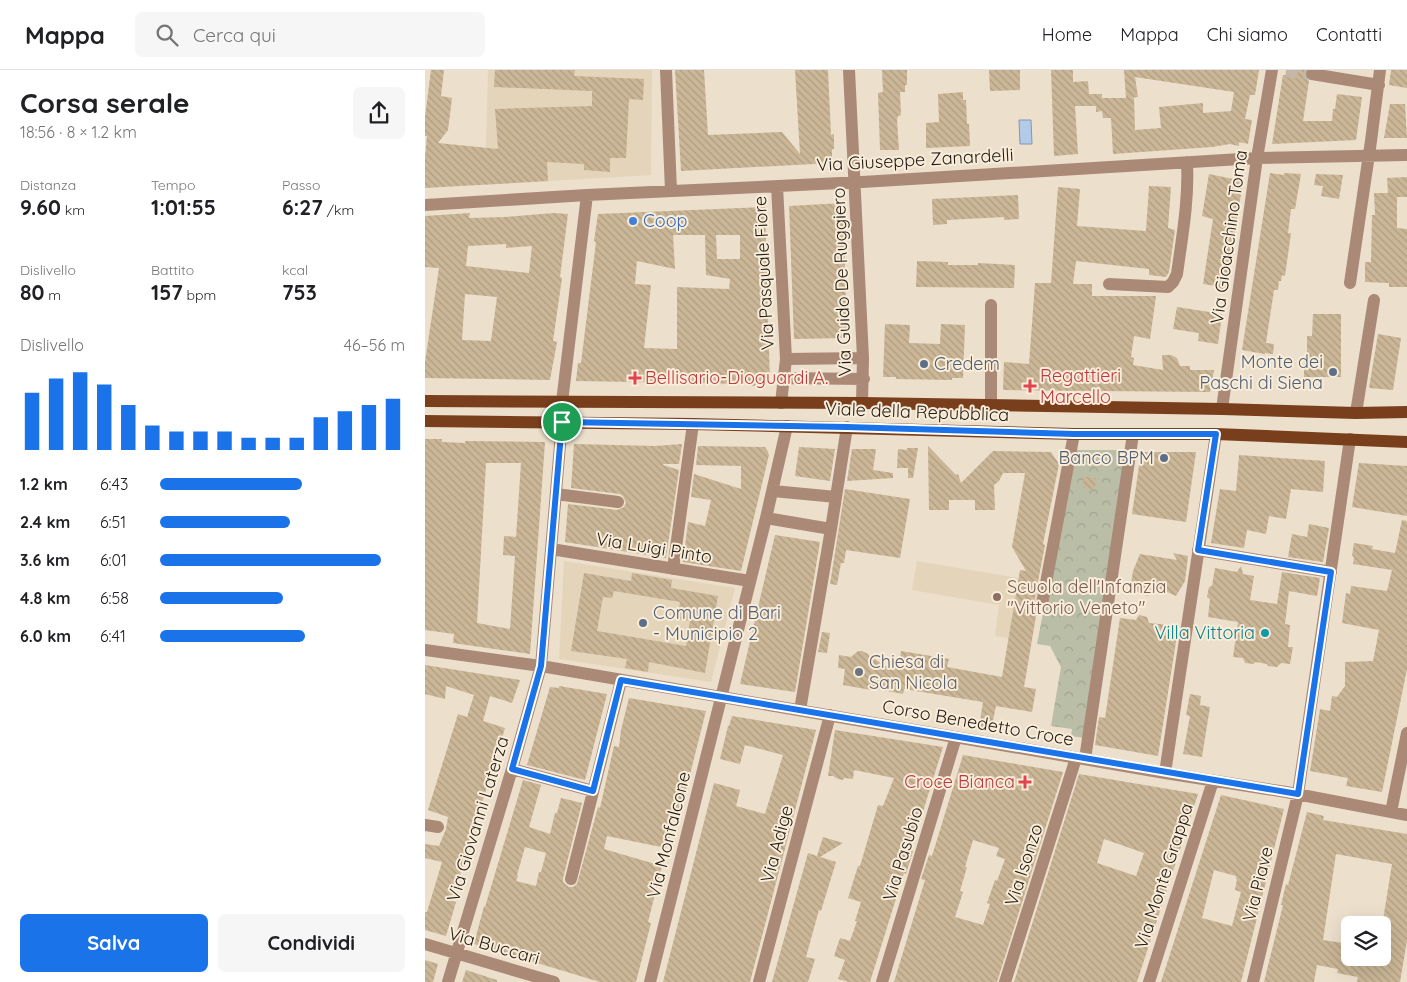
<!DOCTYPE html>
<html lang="it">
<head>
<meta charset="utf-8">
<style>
  :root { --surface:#fff; --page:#f6f6f6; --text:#202124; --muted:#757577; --line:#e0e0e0; --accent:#1a73e8 }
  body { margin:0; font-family:Quicksand,sans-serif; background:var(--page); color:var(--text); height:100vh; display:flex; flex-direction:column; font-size:19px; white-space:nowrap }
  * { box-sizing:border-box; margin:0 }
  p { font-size:16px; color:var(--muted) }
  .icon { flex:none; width:28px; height:28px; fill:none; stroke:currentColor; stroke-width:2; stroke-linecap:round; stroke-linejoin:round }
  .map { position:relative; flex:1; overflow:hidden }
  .sheet { display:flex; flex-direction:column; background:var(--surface); width:425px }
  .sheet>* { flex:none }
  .controls { position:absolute; left:916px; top:846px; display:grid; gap:10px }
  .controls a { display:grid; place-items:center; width:50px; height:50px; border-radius:8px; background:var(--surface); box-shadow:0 5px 20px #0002; font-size:25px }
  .pin { position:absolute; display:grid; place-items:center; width:42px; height:42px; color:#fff; margin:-21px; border:2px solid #fff; border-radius:50%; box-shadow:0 1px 5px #0007 }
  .round { display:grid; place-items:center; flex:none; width:52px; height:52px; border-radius:8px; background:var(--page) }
  .overview { display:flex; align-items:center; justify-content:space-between; height:85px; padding:0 20px }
  h1 { font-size:28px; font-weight:800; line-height:38px }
  .stats { display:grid; grid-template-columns:repeat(3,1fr); gap:8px; height:85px; padding:5px 20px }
  .stats div { display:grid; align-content:center }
  .stats b { font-size:21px; font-weight:800 }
  .stats small { font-size:14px; font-weight:400 }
  .stats p { font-size:14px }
  .chart { height:140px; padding:10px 20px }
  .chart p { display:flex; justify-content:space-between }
  .chart svg { width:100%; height:90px; margin-top:5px; stroke:var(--accent); stroke-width:6 }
  .action { display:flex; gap:10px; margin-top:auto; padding:10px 20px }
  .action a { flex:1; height:58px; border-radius:8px; background:var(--accent); color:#fff; font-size:20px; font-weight:800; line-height:58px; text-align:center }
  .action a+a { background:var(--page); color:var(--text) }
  ul { padding:0 20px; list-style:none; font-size:16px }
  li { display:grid; grid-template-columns:80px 60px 1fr; align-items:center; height:38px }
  li i { height:12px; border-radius:6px; background:var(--accent) }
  header { display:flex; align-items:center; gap:30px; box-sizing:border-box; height:70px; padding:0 25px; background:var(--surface); border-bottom:1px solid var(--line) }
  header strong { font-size:24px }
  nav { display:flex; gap:28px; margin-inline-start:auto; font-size:18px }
  .search { width:350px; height:45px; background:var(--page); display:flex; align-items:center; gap:12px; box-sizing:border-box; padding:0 18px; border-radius:8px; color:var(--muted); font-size:19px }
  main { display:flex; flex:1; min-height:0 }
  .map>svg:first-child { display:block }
  .built { fill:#e4d4ba }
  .park { fill:url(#park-crowns) }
  .water { fill:#b2cbe8; stroke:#8696a9 }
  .building { fill:url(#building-back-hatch); fill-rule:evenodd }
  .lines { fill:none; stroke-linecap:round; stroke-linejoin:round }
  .minor-tunnel { stroke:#c3b8a7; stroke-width:12; stroke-dasharray:12 6; stroke-linecap:butt }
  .minor { stroke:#ab8977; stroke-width:12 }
  .major { stroke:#793f1d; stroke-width:12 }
  .route-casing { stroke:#fff; stroke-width:10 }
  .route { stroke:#1a73e8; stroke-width:6 }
  .shop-dot { fill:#3f7fe0; stroke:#f9edd9; stroke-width:2 }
  .service-dot { fill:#5c6f8a; stroke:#f9edd9; stroke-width:2 }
  .health-dot { fill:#e0444e; stroke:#f9edd9; stroke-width:2 }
  .education-dot { fill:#8d6e63; stroke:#f9edd9; stroke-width:2 }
  .culture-dot { fill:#0f9aa8; stroke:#f9edd9; stroke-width:2 }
  .worship-dot { fill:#6b7280; stroke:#f9edd9; stroke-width:2 }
  .labels { text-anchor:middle; stroke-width:4; stroke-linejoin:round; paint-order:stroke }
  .street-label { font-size:18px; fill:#201b15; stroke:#f9edd9 }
  .shop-label { font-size:18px; fill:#366cbe; stroke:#f9edd9; text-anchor:start }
  .service-label { font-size:18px; fill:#4e5e75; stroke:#f9edd9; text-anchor:end }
  .health-label { font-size:18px; fill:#be3a42; stroke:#f9edd9; text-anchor:start }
  .education-label { font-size:18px; fill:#785e54; stroke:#f9edd9; text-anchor:start }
  .culture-label { font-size:18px; fill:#0d838f; stroke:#f9edd9; text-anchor:end }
  .worship-label { font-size:18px; fill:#5b616d; stroke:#f9edd9; text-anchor:start }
</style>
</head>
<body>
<header>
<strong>Mappa</strong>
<div class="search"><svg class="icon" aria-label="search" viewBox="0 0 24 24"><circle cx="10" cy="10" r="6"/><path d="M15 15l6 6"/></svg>Cerca qui</div>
<nav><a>Home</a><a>Mappa</a><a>Chi siamo</a><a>Contatti</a></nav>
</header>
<main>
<section class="sheet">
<div class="overview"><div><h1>Corsa serale</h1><p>18:56 · 8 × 1.2 km</p></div><a class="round"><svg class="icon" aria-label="share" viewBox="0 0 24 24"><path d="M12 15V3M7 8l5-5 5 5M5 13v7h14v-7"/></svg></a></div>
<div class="stats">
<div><p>Distanza</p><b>9.60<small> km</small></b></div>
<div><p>Tempo</p><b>1:01:55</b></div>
<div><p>Passo</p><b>6:27<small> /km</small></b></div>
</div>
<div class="stats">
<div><p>Dislivello</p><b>80<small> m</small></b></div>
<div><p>Battito</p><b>157<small> bpm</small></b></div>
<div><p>kcal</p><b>753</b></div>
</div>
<div class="chart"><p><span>Dislivello</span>46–56 m</p>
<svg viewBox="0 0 160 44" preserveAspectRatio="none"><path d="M5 44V16M15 44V9M25 44V6M35 44V12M45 44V22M55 44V32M65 44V35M75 44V35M85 44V35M95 44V38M105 44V38M115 44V38M125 44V28M135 44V25M145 44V22M155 44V19"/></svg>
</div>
<ul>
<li><b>1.2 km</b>6:43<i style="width:58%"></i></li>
<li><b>2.4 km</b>6:51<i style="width:53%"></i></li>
<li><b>3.6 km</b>6:01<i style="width:90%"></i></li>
<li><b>4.8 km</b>6:58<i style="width:50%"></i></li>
<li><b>6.0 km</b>6:41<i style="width:59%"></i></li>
</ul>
<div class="action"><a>Salva</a><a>Condividi</a></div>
</section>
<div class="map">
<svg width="982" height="912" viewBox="0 0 982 912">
  <defs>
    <pattern id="park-crowns" width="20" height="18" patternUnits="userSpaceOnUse" patternTransform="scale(1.25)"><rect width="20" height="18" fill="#bbbea6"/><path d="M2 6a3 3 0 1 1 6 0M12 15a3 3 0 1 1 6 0" fill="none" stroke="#a0a38e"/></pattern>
    <pattern id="building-back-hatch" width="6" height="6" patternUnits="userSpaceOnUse" patternTransform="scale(1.25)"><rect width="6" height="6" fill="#cbb797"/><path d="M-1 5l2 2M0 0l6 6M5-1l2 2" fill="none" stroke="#ae9d81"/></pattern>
  </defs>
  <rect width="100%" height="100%" fill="#ecdfcc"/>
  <path class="built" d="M63 0H227L226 105 60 115Z
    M139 491 310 518 286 612 134 589Z
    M492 491 616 512 606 572 570 566 574 535 487 520Z"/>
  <path class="park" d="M650 380H702L660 668 646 666 647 659 626 656 636 597 625 576 612 574Z"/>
  <path class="water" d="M594 50H606L607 74H595Z"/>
  <path class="building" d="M6 0H19L16 26 27 28 23 60 13 73 73 79 70 39 167 36V21L69 17 70 0H150L149 6 219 9 218 30 204 29 201 88H185V102L159 100V94L122 92 123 111 0 118V87L2 66H0V47Z
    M250 0H279L283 65 357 62 375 84 370 0H403L406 65 409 64V79H407V93L256 101Z
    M457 0H482V15H480V22H475L476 45 473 46 472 50 474 80H455L453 23 458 22Z
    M564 0H595V20L565 21Z
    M626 0H648V12L663 11 664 24H677V28H701L699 0H834L830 25H825L820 49 827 50 823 74 814 72V76L805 74 787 77 688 84 686 48H678L677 41 671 42V36H650L653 84 629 86ZM710 7 809 22 806 41 778 43V33L734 37 736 58 710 60 709 27 704 28 713 27Z
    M862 0H880L879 6 884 11 878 51H907L908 39H910L912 24 937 27 931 70 847 74 858 5H861Z
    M966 0H982V18L964 15Z
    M538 22V30H541L542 54H544L545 76 501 78V53L514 52 513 24Z
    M965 34H980L982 68H959Z
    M845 103 859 105V103L876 104 870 139H866L863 163H866L860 206 857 205 856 211H854L853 220H849L841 273 849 274 848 284 840 283V284L817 280Z
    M784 104 818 111 801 220 792 218V216L778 214 788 149 777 146Z
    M891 104 918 105 914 129 896 126 898 116 889 115Z
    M982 107V127H972V158L982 159V217H964V213L940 212V192H946L947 145H950L949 123H963L962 108Z
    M724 116 746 117 743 158 750 160 744 202 741 207 724 205V199L651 191 648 214H667V226H731L725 269 709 266 706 287 709 288 708 295 738 300 737 285H746L752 288 755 296H765V300H789L785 322 578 320 579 292 604 294 610 213H626L633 117 655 119 652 156 721 161Z
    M593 125 594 149 579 150V147L522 150V154L508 155 507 129Z
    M418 133 422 268 369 269 364 136Z
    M340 137 345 314H337V316H323V314L151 311 153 293H156L171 172 169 171 173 144ZM248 165H280L281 205 305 209 304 219 252 217V279L219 278 226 215 210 214 212 191 250 199ZM291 165H315V189H292Z
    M45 143 44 148 80 147 129 143 143 144 135 207 137 208 128 271 132 272 125 310 0 308V292L14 198 0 197V146ZM81 174V178L107 176 104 203 41 196 43 176ZM40 224 72 227 66 271 37 270Z
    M492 191 523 192V195H553V193L590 195 589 218 491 217Z
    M752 237 797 244 793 274 773 271 774 263 748 259Z
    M888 244H916V307H879V290H882V266H887Z
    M460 254 485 255 484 273 515 274 516 254 540 255 538 308H527V310L471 309V307H458Z
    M953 264 976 268 968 320 944 318Z
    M0 369H17V372L40 373V371L120 372 105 584 28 573 29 564 0 560ZM61 393H96L91 467 79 466 78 485 90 486 85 559 52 553Z
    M149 374 230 376 257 374 254 394H238V395L254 400 241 488 140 472 143 434 192 440 199 437 201 433 198 426 195 424 146 418Z
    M273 376 340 377 343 382 344 385 316 501 258 492 263 452 280 456 286 430 266 427 269 404 316 419V396L271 395Z
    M503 376 531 405 533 404 536 413 568 381 626 382 634 394 618 474 620 475 609 532 610 537 612 540 599 617 611 619 607 642 571 636 566 660 554 658 558 632 479 619 478 624 447 618 446 620 418 615 420 599 413 598 414 585 426 587 433 581H437L443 584 445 588 450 589 460 596 474 598 476 581 524 589 522 597 577 607 595 500 601 501 587 477 600 403H578L574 411 569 415 570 440H550V430H524V440H504Z
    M374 377 410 379 405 411 370 406Z
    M482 378H493L488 408H483V398H472L473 379 482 380Z
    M427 379H451L448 400 468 403V408L422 411Z
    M716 382H771L761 452 707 444Z
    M814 385 900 391 898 422 866 419 861 449 844 446 841 464 822 460 819 478 786 473 795 419 811 421Z
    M934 393 982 396V446L927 437Z
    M659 407 671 408 670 419 658 418Z
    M420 419 485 429 475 488 421 480 419 493H416L412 515 405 514Z
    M977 450 982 451V599L957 722 921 716 923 708 885 701 895 639 905 641 907 626 912 627 920 616V592L948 591 954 560 917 553 921 523 925 524 926 516 962 521 967 500 928 494 929 488 927 485 929 473 948 476 947 479 970 483Z
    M884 454 904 458 898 492 863 487 867 464 882 467Z
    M350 465 395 472 370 622 315 614Z
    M748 483 763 486 760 511 751 526 727 515 723 526 705 519 708 501 715 484 752 490Z
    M816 496 818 504 829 506 825 530 852 534 857 502 895 508 892 526 864 521 860 554 865 555 863 577H868L865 594 856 593 852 597 843 596 842 594 830 592 829 594 820 593 818 588 808 587 813 552 783 547 785 529 782 527 784 517 787 516 790 498 812 502Z
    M159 503 206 511 207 503 247 510 246 518 293 526 280 603 224 592 223 602 200 598 202 589 146 581ZM189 521 255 532 252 549 265 551 261 576 172 561 178 527 187 528Z
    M714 545 722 547 724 553 744 555V557L753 559 733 686 670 675 674 647 680 648 695 548 711 550Z
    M397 562 405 563 402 583 393 582Z
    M0 595 95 610 87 633 65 626 58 651 80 658 27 831 31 832 21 866 0 860V842H2L17 792 0 788V774L14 776 21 759 23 747 3 740 33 644 42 647 49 625 21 616 20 629 0 624Z
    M134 616 182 624 160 710 102 695 125 617 134 618Z
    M765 624 776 626 775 635 785 637 777 687 758 684 765 646 761 645Z
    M204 628 281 641 255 744 247 742 242 762 245 763 241 778 182 766 179 779 237 796 223 852 226 853 211 912H175L49 874 59 836 60 837 98 710 116 715 104 757 125 764 130 743H132L136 728 157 733 138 808V812L144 817H148L152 814 173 737 175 738 189 676 194 677 196 660ZM100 777 121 783 116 802H114L111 816 91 811 93 806 92 805Z
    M307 646 391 660 325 912H238L289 713 315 720 311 736 340 744 358 685 320 675 315 694 295 689 303 656H304Z
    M410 660 518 677 486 780 488 781 481 804 479 803 445 912H424L413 909 420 890 409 886 415 868 425 871 432 851H430L436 832 423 828 433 796H435L453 735 458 736 469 708 429 700 428 709 419 708 418 710 413 709 408 706H403Z
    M538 685 638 702 572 912H469L500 810 496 809 504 785 507 786ZM548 770 574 778 571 786 580 789 572 811 570 810 562 833 565 834 558 855 530 847 538 822 535 821 542 797H540Z
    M654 704 773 724 712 912H589ZM679 769 719 783 711 806 672 793Z
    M796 725 859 739 816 912H736ZM789 800 811 806V809H812L810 820 816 822 807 856 777 848Z
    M882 742 899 746 898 750 982 764V870L975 912H932L933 907 912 903 913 899 892 895 889 912H839L858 835H856L861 814 863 815ZM911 784 967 794 958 850V888H925V874L898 870Z
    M398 767 418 773 395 787 411 792 396 841 394 840 381 887 390 889 383 912H347L383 783 392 786Z
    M0 890 13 894 8 912H0Z
    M41 900 72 910V912H37Z"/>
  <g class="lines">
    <path class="minor-tunnel" d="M861 1 887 4"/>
    <path class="minor" d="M241 0 246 121
      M424 0 438 288 437 333
      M887 4 954 15
      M352 116 361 289 356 333
      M0 135 162 125 437 112 832 88 982 85
      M925 213 946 71 955 0
      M684 214 743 217 748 212 752 204C757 167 764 130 762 92
      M361 289 438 288
      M358 308 439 309
      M137 332 162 125
      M566 336V235
      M797 339 832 88 847 0
      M931 343 949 230
      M348 421 411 427
      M131 424 193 432
      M341 448 406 459
      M126 479 325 511
      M773 480 906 502
      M248 499 268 354
      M617 534 649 364
      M0 580 116 596 740 703 861 722 982 745
      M375 640 406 459 422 357
      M660 689 708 364
      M87 699 168 721
      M740 703 791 364
      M966 742 982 663
      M0 755 13 757
      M146 809 196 611
      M0 874 129 912
      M23 912 87 699 116 596 137 352
      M225 912 341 448 362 356
      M334 912 405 645
      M457 912 531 667
      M580 912 651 688
      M724 912 788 711
      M828 912 873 724 925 369"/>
    <path class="major" d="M0 331 437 333 797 339 931 343 982 342
      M0 351 268 354 649 364H791L982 372"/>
  </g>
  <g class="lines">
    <defs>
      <path id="route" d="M137 352 422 357 649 364H791L773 480 906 502 873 724 196 610 168 721 87 699 116 596Z"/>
    </defs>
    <use href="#route" class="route-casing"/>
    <use href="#route" class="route"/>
  </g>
  <circle class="shop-dot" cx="208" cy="151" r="5"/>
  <g class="service-dot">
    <circle cx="499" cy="294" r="5"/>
    <circle cx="908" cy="302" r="5"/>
    <circle cx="739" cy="388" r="5"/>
    <circle cx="218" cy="553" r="5"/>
  </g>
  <g class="health-dot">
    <path d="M207.5 300.5h5v5h5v5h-5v5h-5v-5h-5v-5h5z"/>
    <path d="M602.5 308.5h5v5h5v5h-5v5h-5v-5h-5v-5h5z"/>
    <path d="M597.5 704.5h5v5h5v5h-5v5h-5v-5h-5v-5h5z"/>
  </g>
  <circle class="education-dot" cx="572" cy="527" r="5"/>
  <circle class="culture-dot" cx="840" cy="563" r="5"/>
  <circle class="worship-dot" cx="434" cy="602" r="5"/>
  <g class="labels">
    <g class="street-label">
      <text transform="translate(490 90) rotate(-3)" y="6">Via Giuseppe Zanardelli</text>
      <text transform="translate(804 167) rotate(-82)" y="6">Via Gioacchino Toma</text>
      <text transform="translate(339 203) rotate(-93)" y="6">Via Pasquale Fiore</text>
      <text transform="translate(417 212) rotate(-92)" y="6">Via Guido De Ruggiero</text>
      <text transform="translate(492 342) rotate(2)" y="6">Viale della Repubblica</text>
      <text transform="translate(229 478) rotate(9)" y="6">Via Luigi Pinto</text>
      <text transform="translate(553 653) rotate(10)" y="6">Corso Benedetto Croce</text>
      <text transform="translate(53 749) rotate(-73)" y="6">Via Giovanni Laterza</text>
      <text transform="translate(244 765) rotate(-76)" y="6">Via Monfalcone</text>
      <text transform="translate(352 774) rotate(-75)" y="6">Via Adige</text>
      <text transform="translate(478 784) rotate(-73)" y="6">Via Pasubio</text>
      <text transform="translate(599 795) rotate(-72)" y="6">Via Isonzo</text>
      <text transform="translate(739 806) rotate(-72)" y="6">Via Monte Grappa</text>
      <text transform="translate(833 814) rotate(-76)" y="6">Via Piave</text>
      <text transform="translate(69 876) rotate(16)" y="6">Via Buccari</text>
    </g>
    <g class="shop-label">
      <text x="218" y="157">Coop</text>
    </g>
    <g class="service-label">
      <text x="898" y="298">Monte dei<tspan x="898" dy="21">Paschi di Siena</tspan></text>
      <text x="509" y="300" text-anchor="start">Credem</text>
      <text x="729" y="394">Banco BPM</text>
      <text x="228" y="549" text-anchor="start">Comune di Bari<tspan x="228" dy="21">- Municipio 2</tspan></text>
    </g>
    <g class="health-label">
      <text x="615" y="312">Regattieri<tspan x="615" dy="21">Marcello</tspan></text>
      <text x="220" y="314">Bellisario-Dioguardi A.</text>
      <text x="590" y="718" text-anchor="end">Croce Bianca</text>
    </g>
    <g class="education-label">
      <text x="582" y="523">Scuola dell'Infanzia<tspan x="582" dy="21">"Vittorio Veneto"</tspan></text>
    </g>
    <g class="culture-label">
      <text x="830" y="569">Villa Vittoria</text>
    </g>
    <g class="worship-label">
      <text x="444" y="598">Chiesa di<tspan x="444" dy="21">San Nicola</tspan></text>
    </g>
  </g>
</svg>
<div class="controls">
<a><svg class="icon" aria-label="layers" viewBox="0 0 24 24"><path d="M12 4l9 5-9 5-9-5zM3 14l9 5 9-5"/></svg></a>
</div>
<div class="pin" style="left:137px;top:352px;background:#1e9e55"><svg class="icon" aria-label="arrive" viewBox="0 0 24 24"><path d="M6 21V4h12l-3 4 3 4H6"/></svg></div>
</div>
</main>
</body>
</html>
